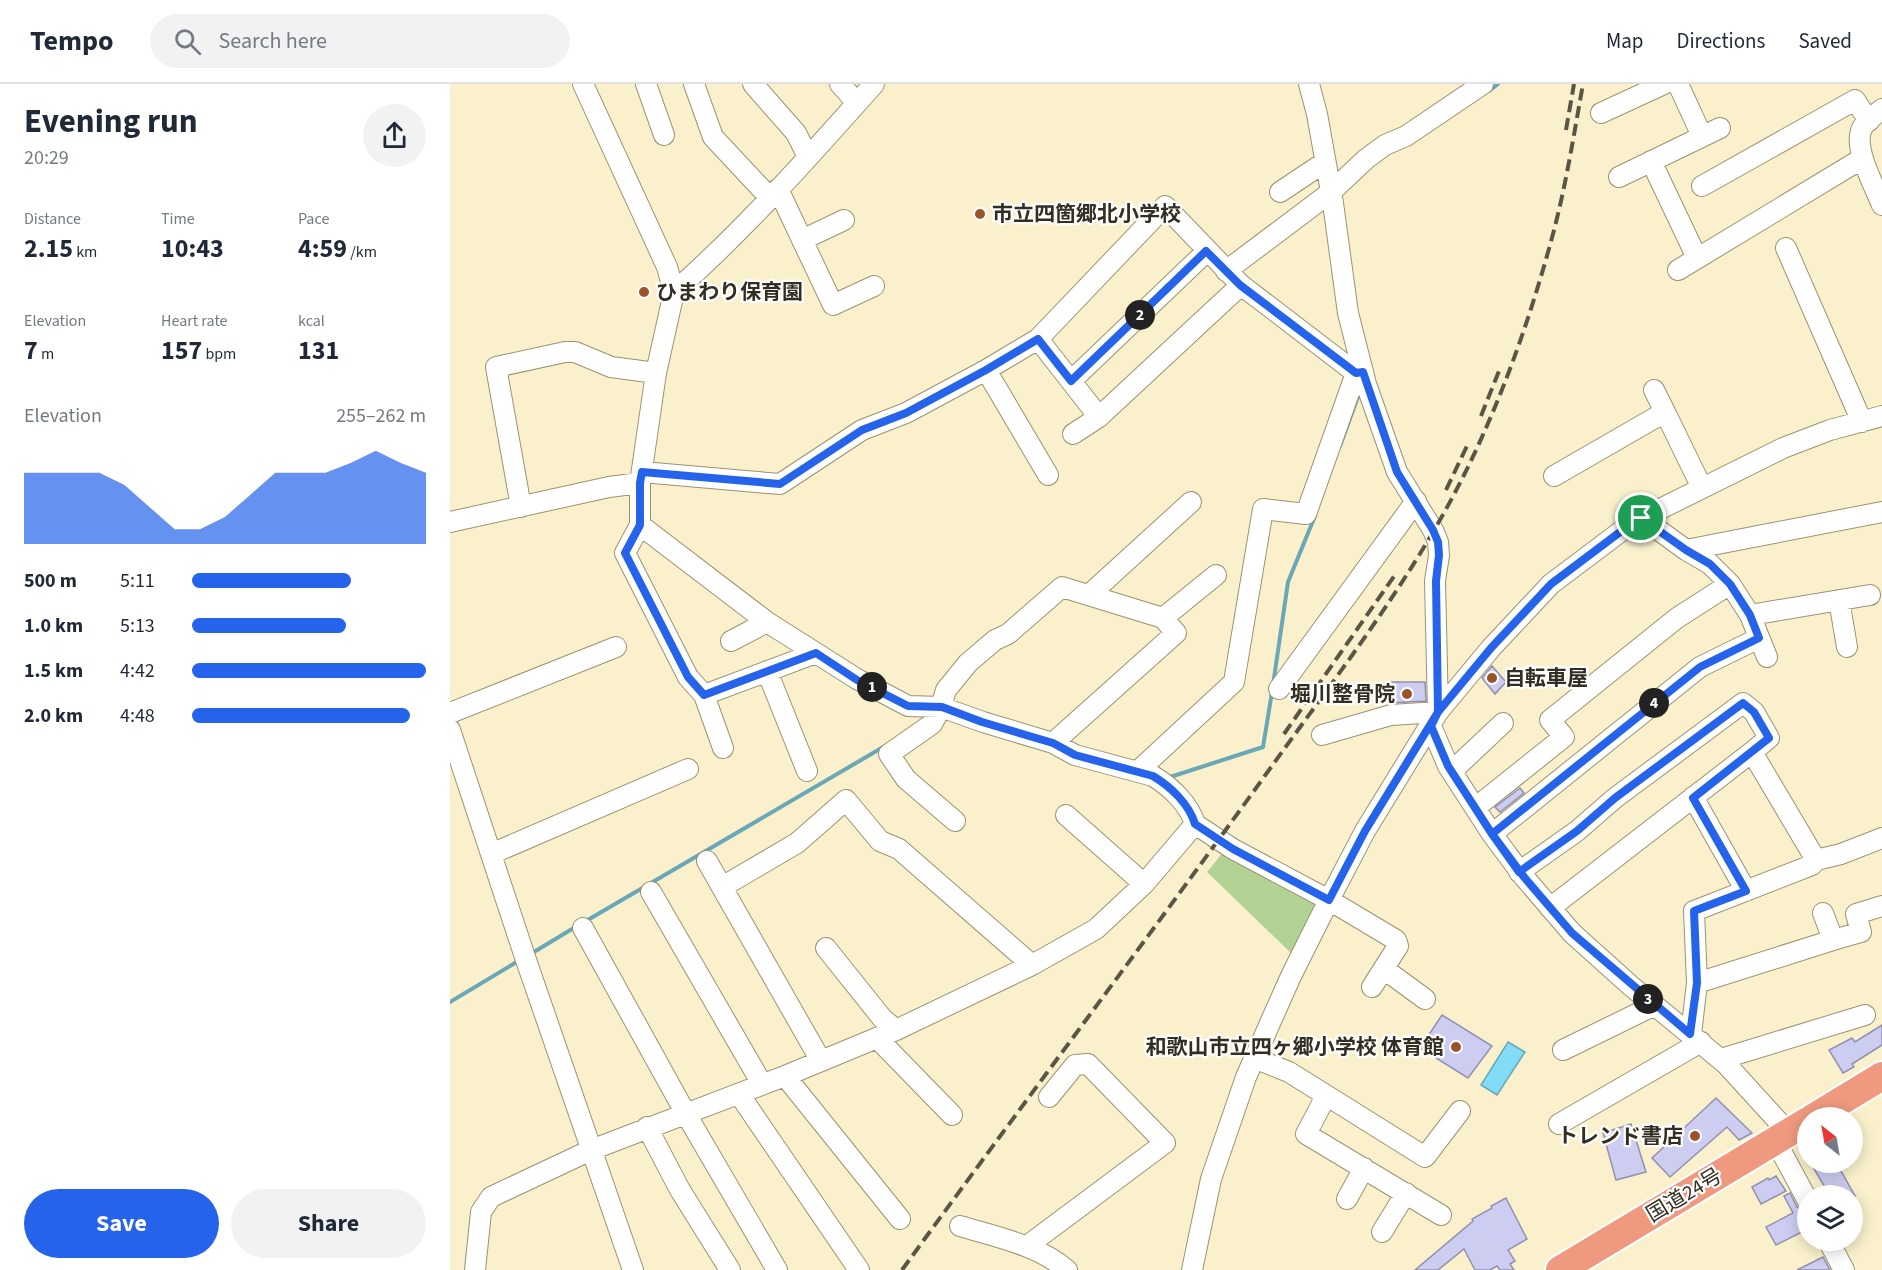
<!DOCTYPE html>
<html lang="en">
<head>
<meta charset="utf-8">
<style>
  :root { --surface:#fff; --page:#f2f2f3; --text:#1f2937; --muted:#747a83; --line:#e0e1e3; --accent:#2563eb }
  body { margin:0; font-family:"Source Sans 3","Noto Sans JP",sans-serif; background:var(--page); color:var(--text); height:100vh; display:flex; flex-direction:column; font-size:22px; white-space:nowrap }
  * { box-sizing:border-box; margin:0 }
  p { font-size:20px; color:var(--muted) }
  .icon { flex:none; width:33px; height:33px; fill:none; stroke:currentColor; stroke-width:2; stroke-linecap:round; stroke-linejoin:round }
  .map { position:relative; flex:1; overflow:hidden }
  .side { display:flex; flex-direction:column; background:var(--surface); width:450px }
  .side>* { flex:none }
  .needle { width:39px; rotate:329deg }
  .controls { position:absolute; left:1347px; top:1023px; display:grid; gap:12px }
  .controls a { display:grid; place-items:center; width:66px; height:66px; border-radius:50%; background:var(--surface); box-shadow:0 3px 15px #0003; font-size:30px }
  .pin { position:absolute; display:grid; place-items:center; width:51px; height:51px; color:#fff; margin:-26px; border:3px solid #fff; border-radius:50%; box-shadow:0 2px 6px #0007 }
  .km { position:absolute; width:30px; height:30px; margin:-15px; border-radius:50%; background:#222; color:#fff; font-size:16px; line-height:30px; text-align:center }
  .round { display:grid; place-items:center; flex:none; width:63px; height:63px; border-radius:32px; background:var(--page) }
  .overview { display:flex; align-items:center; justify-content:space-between; height:102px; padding:0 24px }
  h1 { font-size:33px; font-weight:700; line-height:45px }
  .metrics { display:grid; grid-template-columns:repeat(3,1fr); gap:9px; height:102px; padding:6px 24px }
  .metrics div { display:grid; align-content:center }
  .metrics b { font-size:26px; font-weight:700 }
  .metrics small { font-size:16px; font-weight:400 }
  .metrics p { font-size:16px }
  .chart { height:168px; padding:12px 24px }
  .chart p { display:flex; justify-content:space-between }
  .chart svg { width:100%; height:108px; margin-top:6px; fill:var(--accent); opacity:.7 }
  .primary-button { display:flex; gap:12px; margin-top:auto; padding:12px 24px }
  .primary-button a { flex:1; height:69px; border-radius:36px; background:var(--accent); color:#fff; font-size:24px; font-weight:700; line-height:69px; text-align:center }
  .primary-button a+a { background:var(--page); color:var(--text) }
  ul { padding:0 24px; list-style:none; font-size:20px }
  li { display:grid; grid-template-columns:96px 72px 1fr; align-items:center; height:45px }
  li i { height:15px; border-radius:8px; background:var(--accent) }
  header { display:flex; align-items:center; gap:36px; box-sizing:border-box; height:84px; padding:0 30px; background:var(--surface); border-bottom:2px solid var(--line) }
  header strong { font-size:28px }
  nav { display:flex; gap:33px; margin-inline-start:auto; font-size:21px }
  .search { width:420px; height:54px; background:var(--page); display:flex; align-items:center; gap:15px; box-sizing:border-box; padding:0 21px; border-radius:33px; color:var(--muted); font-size:22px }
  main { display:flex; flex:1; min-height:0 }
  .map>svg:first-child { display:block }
  .green { fill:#b2d393 }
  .water { fill:#82dbf7; stroke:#6aa7b7; stroke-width:1.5 }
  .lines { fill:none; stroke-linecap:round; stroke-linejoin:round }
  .stream { stroke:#6aa7b7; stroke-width:4 }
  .building { fill:#cdcdf1; stroke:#9090b1; stroke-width:1.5 }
  .minor-casing { stroke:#9b9270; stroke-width:22 }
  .highway-casing { stroke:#fff; stroke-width:32 }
  .minor { stroke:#fff; stroke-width:20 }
  .highway { stroke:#ef9a80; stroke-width:28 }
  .rail { stroke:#5a5544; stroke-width:4; stroke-dasharray:12 6; stroke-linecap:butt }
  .route-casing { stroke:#fff; stroke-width:12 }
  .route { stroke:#2563eb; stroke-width:8 }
  .poi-dot { fill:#995429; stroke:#fefefe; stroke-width:2 }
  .labels { text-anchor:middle; stroke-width:4.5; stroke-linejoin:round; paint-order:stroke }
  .poi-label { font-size:21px; font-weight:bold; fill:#322e21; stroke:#fefefe; text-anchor:start }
  .street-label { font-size:21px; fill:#322e21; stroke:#fefefe }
</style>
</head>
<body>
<header>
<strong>Tempo</strong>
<div class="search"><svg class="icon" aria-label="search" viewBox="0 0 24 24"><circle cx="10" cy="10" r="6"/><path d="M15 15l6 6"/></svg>Search here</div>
<nav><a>Map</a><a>Directions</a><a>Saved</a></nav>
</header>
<main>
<section class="side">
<div class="overview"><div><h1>Evening run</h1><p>20:29</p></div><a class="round"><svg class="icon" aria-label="share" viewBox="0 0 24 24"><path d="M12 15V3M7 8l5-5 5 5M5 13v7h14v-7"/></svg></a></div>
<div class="metrics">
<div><p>Distance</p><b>2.15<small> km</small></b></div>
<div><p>Time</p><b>10:43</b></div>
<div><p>Pace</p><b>4:59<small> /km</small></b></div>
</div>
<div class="metrics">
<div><p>Elevation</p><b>7<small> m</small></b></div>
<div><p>Heart rate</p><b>157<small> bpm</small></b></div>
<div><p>kcal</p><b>131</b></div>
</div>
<div class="chart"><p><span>Elevation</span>255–262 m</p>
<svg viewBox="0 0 160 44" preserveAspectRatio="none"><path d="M0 44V15L10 15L20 15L30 15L40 20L50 29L60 38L70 38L80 33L90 24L100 15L110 15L120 15L130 11L140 6L150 11L160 15V44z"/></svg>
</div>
<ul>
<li><b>500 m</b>5:11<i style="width:68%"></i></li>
<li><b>1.0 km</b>5:13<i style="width:66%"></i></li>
<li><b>1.5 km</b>4:42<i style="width:100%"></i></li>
<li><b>2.0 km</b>4:48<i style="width:93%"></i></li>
</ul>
<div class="primary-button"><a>Save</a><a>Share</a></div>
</section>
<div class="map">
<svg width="1432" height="1186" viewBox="0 0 1432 1186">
  <rect width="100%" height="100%" fill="#faf1cc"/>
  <path class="green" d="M774 767 869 819 844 872 757 788Z"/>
  <path class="water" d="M1058 958 1075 968 1047 1011 1031 1001Z"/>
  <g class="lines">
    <path class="stream" d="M1039 7 1048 0
      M890 362 910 307
      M823 601 838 498 865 432
      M717 694 813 663 822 608
      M136 837 435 662
      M79 871 127 842
      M0 918 70 876"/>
  </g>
  <path class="building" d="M1042 582 1056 598 1045 610 1032 594Z
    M939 598H975L976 617 939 619Z
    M1070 704 1074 709 1050 728 1045 723Z
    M992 931 1042 962 1018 994 970 964Z
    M1432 941V961L1402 980 1404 983 1393 989 1379 966 1402 954 1405 958Z
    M1266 1014 1302 1049 1289 1056 1277 1043 1220 1093 1202 1074Z
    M1181 1040 1196 1088 1166 1096 1153 1049Z
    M1360 1078H1386L1405 1112H1380Z
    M1326 1092 1336 1107 1311 1120 1302 1103 1318 1094 1319 1096Z
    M1340 1109 1347 1123 1355 1128 1358 1134V1145L1326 1161 1316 1143 1343 1129 1334 1112Z
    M1056 1114 1077 1155 1058 1166 1065 1177 1060 1180 1064 1186H1050L1047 1182 1040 1186H1025L1014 1165 988 1186H965L1023 1137 1022 1135 1042 1124 1041 1122Z
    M1373 1173 1380 1186H1347Z"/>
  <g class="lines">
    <defs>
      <path id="minor" d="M133 0 217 183 224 208 206 289 190 399V441L317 538 407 595 458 622 491 623 533 638 603 659 625 671 703 692C721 703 739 720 745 740L783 765 879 816 946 856 948 862 922 903
        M196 0 214 51
        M244 0 263 53 320 114
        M303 0 346 49 358 73
        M390 0 407 19
        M859 0 867 30 883 119 898 229 916 300 947 388 983 446 988 458 989 471 985 497 988 628
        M1228 0 1252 52
        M1432 25C1426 30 1419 35 1414 41 1400 59 1424 101 1432 121
        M1151 29 1214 0
        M1201 77 1247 174
        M1169 93 1270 44
        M1252 102 1405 16 1419 37
        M328 105 383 221 424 202
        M830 108 875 78
        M352 156 394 136
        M1336 164 1412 338
        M1228 186 1413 74
        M776 187 881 108 916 75 935 61 956 52 1033 0
        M224 208C296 144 360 72 424 0
        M588 255 649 333
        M536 286 598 391
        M621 297 757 167
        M1204 306 1215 328
        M623 350 649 333 791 201
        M192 388 330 400 412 346 456 329 536 286 588 255 715 122 791 201 906 289 913 287
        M1104 392 1215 328 1252 404
        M71 423 46 283 115 268H125L161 283 206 289
        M1192 434 1236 466 1260 480 1280 500 1300 531 1317 573
        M0 438 159 403 190 399
        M190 441 175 469 238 593 254 611
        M1236 466 1432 428
        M639 511 741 418
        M1389 516 1397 563
        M1300 531 1420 511
        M713 534 766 491
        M281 557 317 538
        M317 587 357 687
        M829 605 966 417
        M0 629 166 563
        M981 642 998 682 1042 750 1074 793 1122 849 1181 902 1276 980 1338 1048
        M0 646 76 876 183 1186
        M872 651 941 631 988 628
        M273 664 254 611 366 569
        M688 687 784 598 813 425 856 430 906 289
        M1002 687 1053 639
        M1243 713 1296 807
        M1025 724 1114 653 1100 636 1227 534 1280 500
        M616 731 694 800
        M505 737 456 695 439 670 482 640 491 623 496 606 518 579 545 556 558 550 612 503 713 534 726 549 603 659
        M1042 750 1250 583 1309 554
        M41 770 238 685
        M257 777 371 977
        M1069 788 1127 747 1165 714 1293 619 1304 628 1319 654 1302 668 1366 776 1391 770 1432 754
        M272 803 347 759 396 716 430 757 449 765 582 881
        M201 808 312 1000
        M1100 824 1302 668
        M133 844 236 1030 327 1186
        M1383 856 1411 848 1406 830 1432 822
        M376 864 432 934 446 946
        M934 885 975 915
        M1247 899 1383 856 1373 829
        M1241 950 1247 899 1244 827 1362 781 1366 776
        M427 954 502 1031
        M1113 966 1205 921
        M804 974 839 988 975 1073 1010 1027
        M1271 975 1415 931
        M335 992 450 1135
        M289 1010 409 1186
        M876 1012 856 1050 991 1131
        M1109 1040 1251 958
        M197 1043 230 1106 280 1186
        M1325 1056 1358 1117
        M897 1115 914 1084
        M510 1142C546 1153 588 1161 617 1186
        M932 1148 956 1109
        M1378 1156 1394 1186
        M577 1162 715 1059 638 980 625 981 599 1013
        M25 1186 31 1128 41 1113 141 1066 335 992 446 946 582 881 646 845 694 800 745 740
        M742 1186 761 1095 796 993 841 892 879 816 915 747 988 628 1041 564 1101 500 1182 439 1333 364 1380 346 1432 332"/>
      <path id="highway" d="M1363 1034 1432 992
        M1110 1186 1358 1037"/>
    </defs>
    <use href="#minor" class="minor-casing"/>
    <use href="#highway" class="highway-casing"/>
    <use href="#minor" class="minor"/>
    <use href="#highway" class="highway"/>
    <path class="rail" d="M1116 46 1124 0
      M1031 332 1051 282
      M996 406 1017 362
      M834 650 947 488
      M452 1186C572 1021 695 858 814 693 884 595 960 499 1014 391 1052 315 1081 232 1103 150 1116 101 1124 50 1133 0"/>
  </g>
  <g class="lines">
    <defs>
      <path id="route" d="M1191 434 1182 439 1101 500 1041 564 988 628 915 747 879 816 783 765 745 740C739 720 721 703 703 692L625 671 603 659 532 638 492 623 458 622 407 596 366 569 254 611 238 593 175 469 190 441V399L192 388 330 400 412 346 456 329 536 286 588 255 621 297 756 167 790 201 906 289 913 288 947 388 983 446 988 458 989 471 986 497 988 628 981 642 998 682 1042 750 1074 793 1122 849 1240 950 1247 899 1244 827 1296 807 1243 714 1319 654 1304 628 1293 619 1165 714 1127 747 1069 788 1042 750 1250 583 1309 554 1300 531 1280 500 1260 480 1236 466 1191 434"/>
    </defs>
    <use href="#route" class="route-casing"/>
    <use href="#route" class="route"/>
  </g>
  <g class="poi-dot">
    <circle cx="530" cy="130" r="6"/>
    <circle cx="194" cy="208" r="6"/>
    <circle cx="1042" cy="594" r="6"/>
    <circle cx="957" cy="610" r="6"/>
    <circle cx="1006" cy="963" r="6"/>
    <circle cx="1245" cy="1052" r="6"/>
  </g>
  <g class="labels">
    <g class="poi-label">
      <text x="542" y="137">市立四箇郷北小学校</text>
      <text x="206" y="215">ひまわり保育園</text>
      <text x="1054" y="601">自転車屋</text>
      <text x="945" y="617" text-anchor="end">堀川整骨院</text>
      <text x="994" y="970" text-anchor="end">和歌山市立四ヶ郷小学校 体育館</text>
      <text x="1233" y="1059" text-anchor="end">トレンド書店</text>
    </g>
    <g class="street-label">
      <text transform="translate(1234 1111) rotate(-31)" y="7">国道24号</text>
    </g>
  </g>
</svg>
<div class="controls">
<a><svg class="needle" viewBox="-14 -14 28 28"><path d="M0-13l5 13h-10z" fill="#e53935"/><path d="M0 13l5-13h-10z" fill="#747a83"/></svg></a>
<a><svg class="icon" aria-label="layers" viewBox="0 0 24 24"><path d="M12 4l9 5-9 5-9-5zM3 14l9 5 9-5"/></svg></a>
</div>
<div class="pin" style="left:1191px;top:434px;background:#1e9e55"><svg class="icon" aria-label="arrive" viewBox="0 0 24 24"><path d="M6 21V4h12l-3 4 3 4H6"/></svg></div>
<b class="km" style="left:422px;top:603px">1</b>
<b class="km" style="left:690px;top:231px">2</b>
<b class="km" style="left:1198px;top:915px">3</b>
<b class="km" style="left:1204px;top:619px">4</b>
</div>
</main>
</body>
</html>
